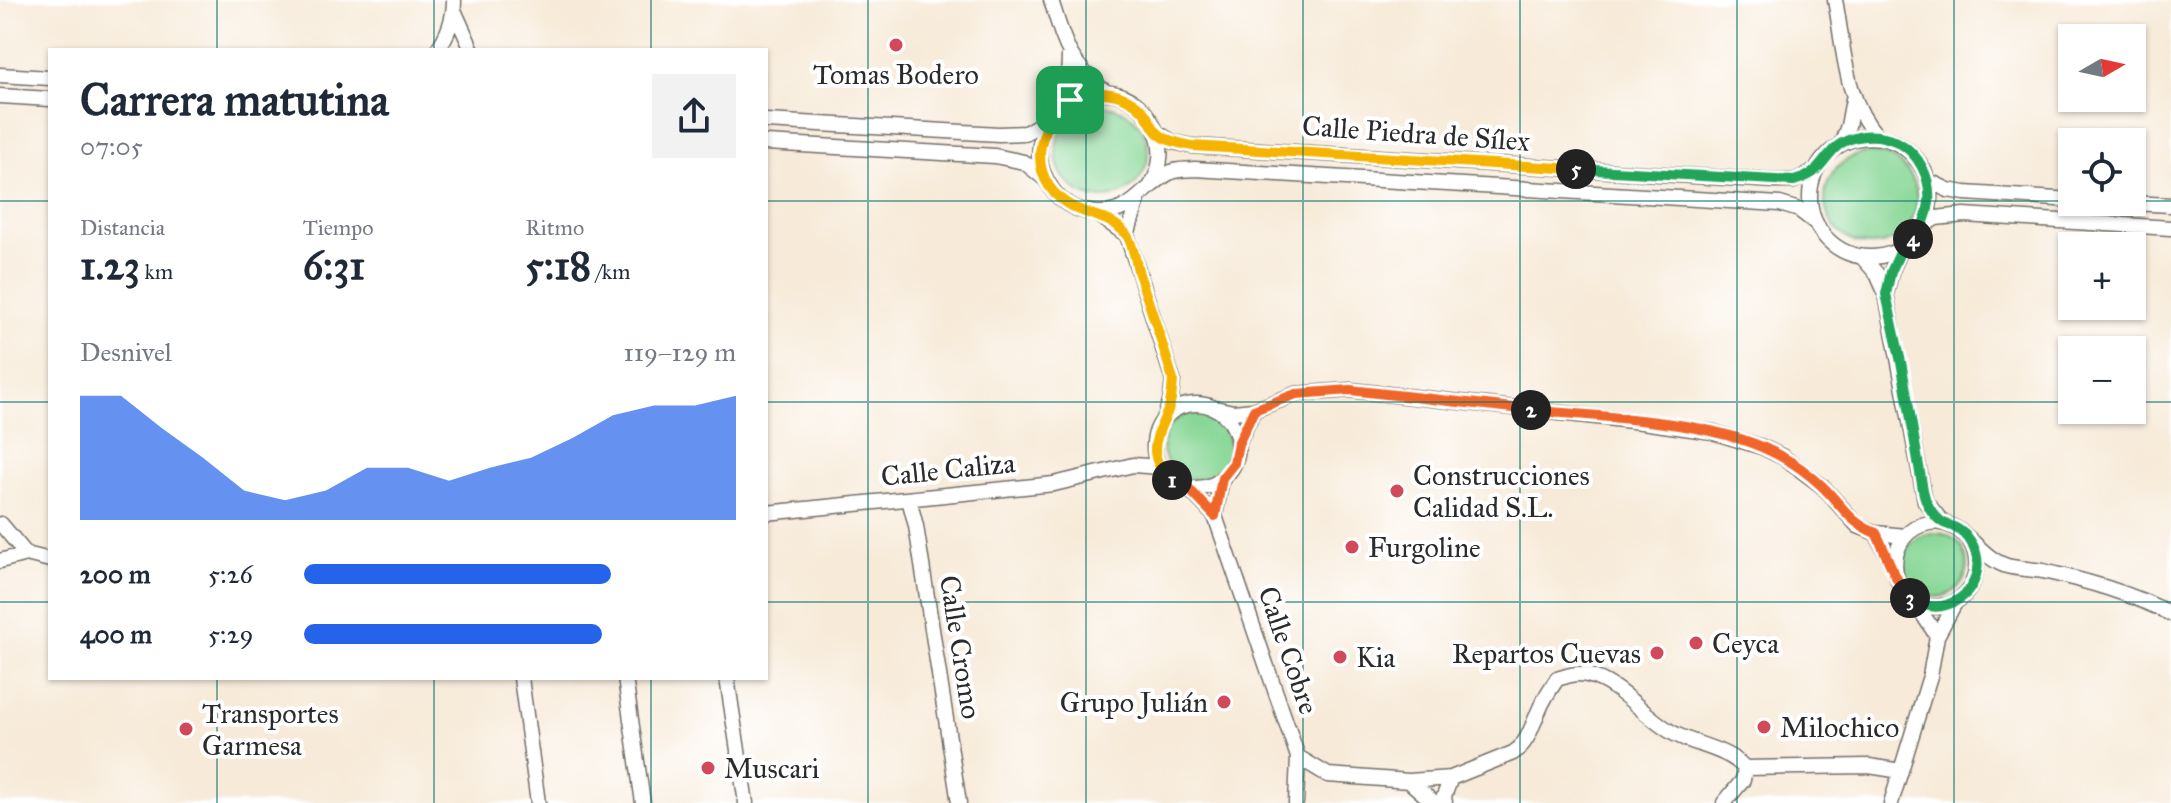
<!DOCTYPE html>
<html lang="es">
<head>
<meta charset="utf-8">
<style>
  :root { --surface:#fff; --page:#f2f2f3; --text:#1f2937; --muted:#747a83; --accent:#2563eb }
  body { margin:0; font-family:"IM FELL Great Primer",serif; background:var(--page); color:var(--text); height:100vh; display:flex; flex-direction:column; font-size:30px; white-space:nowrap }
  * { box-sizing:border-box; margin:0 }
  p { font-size:26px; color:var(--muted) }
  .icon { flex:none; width:44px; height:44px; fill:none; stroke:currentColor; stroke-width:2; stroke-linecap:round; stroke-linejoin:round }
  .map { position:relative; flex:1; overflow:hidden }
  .details { position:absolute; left:48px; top:48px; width:720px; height:632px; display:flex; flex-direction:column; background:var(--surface); border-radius:0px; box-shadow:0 2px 6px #0004 }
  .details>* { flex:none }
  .needle { width:52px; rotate:81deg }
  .tools { position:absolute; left:2058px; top:24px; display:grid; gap:16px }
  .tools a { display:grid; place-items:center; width:88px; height:88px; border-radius:0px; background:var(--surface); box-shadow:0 2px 6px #0004; font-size:40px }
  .pin { position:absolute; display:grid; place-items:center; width:68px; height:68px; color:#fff; margin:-34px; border-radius:16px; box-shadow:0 4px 12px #0006 }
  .km { position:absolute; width:40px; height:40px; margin:-20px; border-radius:50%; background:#222; color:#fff; font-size:22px; line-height:40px; text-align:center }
  .round { display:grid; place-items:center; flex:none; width:84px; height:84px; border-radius:0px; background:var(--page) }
  .summary { display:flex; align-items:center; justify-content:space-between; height:136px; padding:0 32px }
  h1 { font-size:44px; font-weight:700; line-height:60px }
  .stats { display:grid; grid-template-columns:repeat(3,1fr); gap:12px; height:136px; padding:8px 32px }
  .stats div { display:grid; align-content:center }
  .stats b { font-size:40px; font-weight:700 }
  .stats small { font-size:22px; font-weight:400 }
  .stats p { font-size:22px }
  .chart { height:224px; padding:16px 32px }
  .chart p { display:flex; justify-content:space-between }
  .chart svg { width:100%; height:144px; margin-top:8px; fill:var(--accent); opacity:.7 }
  ul { padding:0 32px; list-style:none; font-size:26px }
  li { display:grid; grid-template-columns:128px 96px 1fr; align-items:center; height:60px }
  li i { height:20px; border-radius:10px; background:var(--accent) }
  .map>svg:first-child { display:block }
  .green { fill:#88d796; stroke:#5a8160; stroke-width:2 }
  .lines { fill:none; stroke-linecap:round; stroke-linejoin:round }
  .minor-casing { stroke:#726e68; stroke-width:17 }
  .minor { stroke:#fff; stroke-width:14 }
  .split-1-casing { stroke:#fff; stroke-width:16 }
  .split-2-casing { stroke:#fff; stroke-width:16 }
  .split-3-casing { stroke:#fff; stroke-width:16 }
  .split-4-casing { stroke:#fff; stroke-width:16 }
  .split-5-casing { stroke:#fff; stroke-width:16 }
  .split-6-casing { stroke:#fff; stroke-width:16 }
  .split-1 { stroke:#f5b400; stroke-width:10 }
  .split-2 { stroke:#f0652b; stroke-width:10 }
  .split-3 { stroke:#f0652b; stroke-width:10 }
  .split-4 { stroke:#22a559; stroke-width:10 }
  .split-5 { stroke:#22a559; stroke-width:10 }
  .split-6 { stroke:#f5b400; stroke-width:10 }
  .grid { fill:none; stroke:#0f766e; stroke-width:2; stroke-opacity:0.55 }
  .poi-dot { fill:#d1495b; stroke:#fff; stroke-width:3 }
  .labels { text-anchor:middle; stroke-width:8; stroke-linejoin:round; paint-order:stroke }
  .poi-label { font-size:28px; fill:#2b2b2b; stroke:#fff; text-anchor:start }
  .street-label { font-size:28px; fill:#2b2b2b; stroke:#fff }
</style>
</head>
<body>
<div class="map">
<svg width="2171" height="803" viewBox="0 0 2171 803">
  <rect width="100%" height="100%" fill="#fff"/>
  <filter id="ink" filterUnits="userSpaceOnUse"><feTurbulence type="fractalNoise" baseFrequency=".0125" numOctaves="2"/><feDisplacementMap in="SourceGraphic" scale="16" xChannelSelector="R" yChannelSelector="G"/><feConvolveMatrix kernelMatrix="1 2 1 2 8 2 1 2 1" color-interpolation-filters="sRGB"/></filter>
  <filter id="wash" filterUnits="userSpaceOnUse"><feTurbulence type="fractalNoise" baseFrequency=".006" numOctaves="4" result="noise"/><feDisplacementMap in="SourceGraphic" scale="32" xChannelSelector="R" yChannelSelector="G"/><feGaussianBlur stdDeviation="1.8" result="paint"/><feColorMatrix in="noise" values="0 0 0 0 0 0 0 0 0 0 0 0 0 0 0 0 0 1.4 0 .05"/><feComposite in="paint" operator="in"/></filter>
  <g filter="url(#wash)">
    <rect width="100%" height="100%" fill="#f7ead8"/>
    <path class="green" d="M1056 152a46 46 0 1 1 92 0a46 46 0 1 1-92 0Z
      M1825 199a46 46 0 1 1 92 0a46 46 0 1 1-92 0Z
      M1163 446a33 33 0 1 1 66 0a33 33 0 1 1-66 0Z
      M1903 565a32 32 0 1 1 64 0a32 32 0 1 1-64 0Z"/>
  </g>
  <g filter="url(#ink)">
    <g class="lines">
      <defs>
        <path id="minor" d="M1051 0C1065 45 1068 63 1107 93
          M1835 0C1844 46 1844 101 1878 137
          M454 10 472 50
          M437 50C448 35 454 19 454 0
          M0 75 50 78
          M0 96 50 99
          M1063 105 1068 83 1069 55
          M766 121 999 134 1025 133 1051 118
          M1156 132 1173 142 1192 146 1776 181H1794L1816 170
          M1810 197a60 60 0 1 1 120 0a60 60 0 1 1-120 0Z
          M766 143 995 156 1024 162 1045 179
          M1841 144 1848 126 1853 99
          M1929 181 1948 190 1965 193 2072 200
          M1150 187C1163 167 1164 143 1152 123 1110 51 1003 120 1052 189 1062 204 1080 213 1099 213 1133 214 1144 185 1171 172 1178 169 1187 170 1195 169L1780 204 1799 210 1816 223
          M1138 200 1127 235 1173 380 1171 398 1165 418
          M2111 202 2171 205
          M1095 213 1127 235
          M1924 225 1936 218 1964 215 2171 228
          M1862 257 1877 274 1886 294 1925 501 1943 523
          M1886 294 1891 272 1902 248
          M1154 446a42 42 0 1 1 84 0a42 42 0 1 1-84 0Z
          M1215 408 1233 412 1254 410 1296 394 1350 390 1642 422 1713 432 1762 447 1783 457 1822 486 1858 526 1876 533 1905 536
          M1238 444 1254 410
          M1187 487 1215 516 1298 757 1296 803
          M909 499 916 526 959 803
          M766 513 1054 484 1133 465 1160 467
          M1215 516 1222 478
          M1 524 26 554
          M1876 533 1894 568
          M1970 541C1988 571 1966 613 1928 606 1884 598 1884 531 1929 523 1963 517 1977 557 2007 566 2018 569 2031 569 2043 571 2087 581 2131 593 2171 614
          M0 561 26 554 50 560
          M1914 601 1937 636
          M521 678 538 803
          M625 678 643 803
          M727 678 746 803
          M1298 757 1328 775 1409 781 1451 778 1513 753C1529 742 1532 725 1540 708 1544 698 1551 688 1557 679 1567 676 1576 672 1587 675 1620 683 1644 717 1673 733 1697 746 1726 748 1745 768L1869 766 1901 771
          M1409 781 1434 803
          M1445 803 1444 796 1451 778
          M1724 803 1743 780 1745 768
          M1891 803 1930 676 1937 636 1956 601"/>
      </defs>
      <use href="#minor" class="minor-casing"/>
      <use href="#minor" class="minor"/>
    </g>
  </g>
  <g class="lines" filter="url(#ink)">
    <defs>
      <path id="split-1" d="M1070 100C1035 125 1027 177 1066 203 1085 216 1110 215 1126 234 1133 243 1136 263 1139 274 1151 309 1163 344 1173 380 1172 393 1171 406 1165 417 1153 442 1148 460 1172 480"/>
      <path id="split-2" d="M1172 480 1187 487 1215 516 1222 478 1234 463 1238 444 1254 410 1296 394 1350 390 1531 410"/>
      <path id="split-3" d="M1531 410C1606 418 1717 419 1782 457 1796 464 1810 475 1822 486 1842 505 1848 522 1876 533 1886 552 1896 584 1910 598"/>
      <path id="split-4" d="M1910 598C1921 605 1934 609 1946 605 1959 601 1969 593 1974 581 1982 562 1976 541 1959 530 1954 526 1947 525 1942 522 1932 515 1925 502 1923 490L1902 367 1886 294 1891 272 1902 248 1913 239"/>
      <path id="split-5" d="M1576 169 1794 181C1801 179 1810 176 1816 170 1831 155 1832 143 1858 137 1918 125 1951 196 1913 239"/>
      <path id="split-6" d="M1070 100C1094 89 1122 90 1142 110 1148 116 1151 125 1156 131 1164 141 1180 143 1192 146L1576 169"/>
    </defs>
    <use href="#split-1" class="split-1-casing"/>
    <use href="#split-2" class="split-2-casing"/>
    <use href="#split-3" class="split-3-casing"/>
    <use href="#split-4" class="split-4-casing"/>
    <use href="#split-5" class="split-5-casing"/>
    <use href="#split-6" class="split-6-casing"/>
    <use href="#split-1" class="split-1"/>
    <use href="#split-2" class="split-2"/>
    <use href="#split-3" class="split-3"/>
    <use href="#split-4" class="split-4"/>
    <use href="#split-5" class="split-5"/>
    <use href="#split-6" class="split-6"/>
  </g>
  <path class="grid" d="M217 0V50M434 0V50M651 0V50M868 0V803M1086 0V803M1303 0V803M1520 0V803M1737 0V803M1954 0V803M0 201H50M766 201H2072M2132 201H2171M0 402H50M766 402H2072M2132 402H2171M0 602H50M766 602H2171M217 678V803M434 678V803M651 678V803"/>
  <g class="poi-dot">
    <circle cx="896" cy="45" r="8"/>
    <circle cx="1397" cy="491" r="8"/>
    <circle cx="1352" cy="547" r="8"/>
    <circle cx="1696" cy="643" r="8"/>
    <circle cx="1657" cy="653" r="8"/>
    <circle cx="1340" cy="657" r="8"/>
    <circle cx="1224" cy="702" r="8"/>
    <circle cx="1764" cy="727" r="8"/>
    <circle cx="186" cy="729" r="8"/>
    <circle cx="708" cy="768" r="8"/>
  </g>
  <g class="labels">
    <g class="poi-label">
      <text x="896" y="84" text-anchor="middle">Tomas Bodero</text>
      <text x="1413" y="485">Construcciones<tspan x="1413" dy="32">Calidad S.L.</tspan></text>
      <text x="1368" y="557">Furgoline</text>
      <text x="1712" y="653">Ceyca</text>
      <text x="1641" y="663" text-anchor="end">Repartos Cuevas</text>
      <text x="1356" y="667">Kia</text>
      <text x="1208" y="712" text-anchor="end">Grupo Julián</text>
      <text x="202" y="723">Transportes<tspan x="202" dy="32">Garmesa</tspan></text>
      <text x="1780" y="737">Milochico</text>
      <text x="724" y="778">Muscari</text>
    </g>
    <g class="street-label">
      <text transform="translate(1416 133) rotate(4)" y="10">Calle Piedra de Sílex</text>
      <text transform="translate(948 469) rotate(-6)" y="10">Calle Caliza</text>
      <text transform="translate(961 647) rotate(81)" y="10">Calle Cromo</text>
      <text transform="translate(1289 650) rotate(71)" y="10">Calle Cobre</text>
    </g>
  </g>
</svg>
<div class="tools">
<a><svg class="needle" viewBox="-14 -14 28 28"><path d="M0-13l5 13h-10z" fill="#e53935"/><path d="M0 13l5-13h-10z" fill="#747a83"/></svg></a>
<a><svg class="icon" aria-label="locate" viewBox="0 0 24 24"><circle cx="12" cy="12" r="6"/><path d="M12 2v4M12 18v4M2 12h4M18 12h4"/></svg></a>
<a>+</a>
<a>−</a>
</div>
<div class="pin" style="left:1070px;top:100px;background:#1e9e55"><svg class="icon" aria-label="arrive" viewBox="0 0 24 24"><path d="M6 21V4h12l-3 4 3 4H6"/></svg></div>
<b class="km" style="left:1172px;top:480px">1</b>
<b class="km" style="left:1531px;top:410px">2</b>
<b class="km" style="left:1910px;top:598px">3</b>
<b class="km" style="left:1913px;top:239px">4</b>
<b class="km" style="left:1576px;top:169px">5</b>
<section class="details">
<div class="summary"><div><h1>Carrera matutina</h1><p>07:05</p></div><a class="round"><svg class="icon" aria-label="share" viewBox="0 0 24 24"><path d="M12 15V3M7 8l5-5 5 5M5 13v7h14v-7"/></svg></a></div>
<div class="stats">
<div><p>Distancia</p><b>1.23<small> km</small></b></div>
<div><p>Tiempo</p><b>6:31</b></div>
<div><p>Ritmo</p><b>5:18<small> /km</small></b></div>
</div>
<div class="chart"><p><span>Desnivel</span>119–129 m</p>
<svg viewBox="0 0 160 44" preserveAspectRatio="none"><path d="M0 44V6L10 6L20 16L30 25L40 35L50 38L60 35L70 28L80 28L90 32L100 28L110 25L120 19L130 12L140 9L150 9L160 6V44z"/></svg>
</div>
<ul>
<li><b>200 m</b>5:26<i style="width:71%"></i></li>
<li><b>400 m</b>5:29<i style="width:69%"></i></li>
</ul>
</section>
</div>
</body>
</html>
